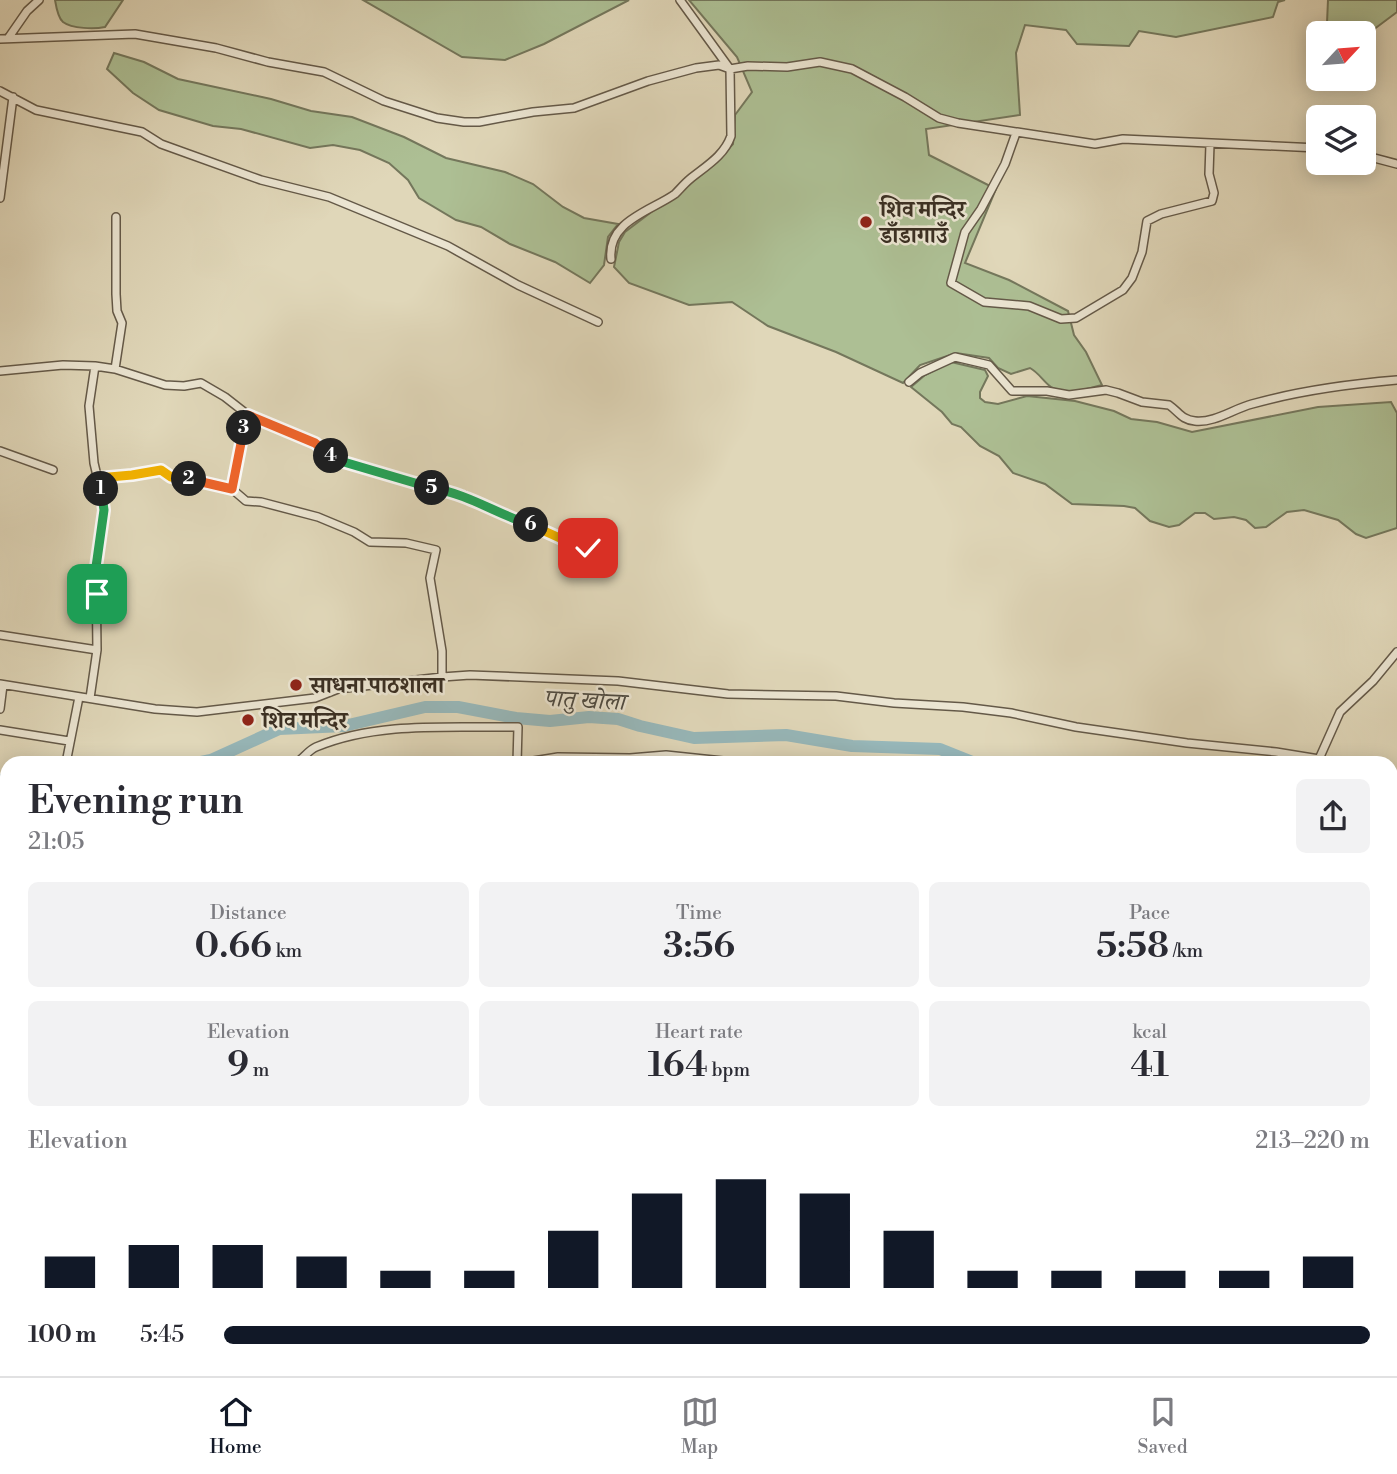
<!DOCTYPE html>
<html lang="en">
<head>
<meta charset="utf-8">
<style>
  :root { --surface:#fff; --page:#f2f2f3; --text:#2b2b33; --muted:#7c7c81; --line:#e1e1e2; --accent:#111827 }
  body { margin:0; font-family:"Libre Bodoni","Noto Serif Devanagari",serif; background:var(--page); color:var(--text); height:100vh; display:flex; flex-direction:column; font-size:26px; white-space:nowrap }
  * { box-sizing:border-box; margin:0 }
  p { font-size:23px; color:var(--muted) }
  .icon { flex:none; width:38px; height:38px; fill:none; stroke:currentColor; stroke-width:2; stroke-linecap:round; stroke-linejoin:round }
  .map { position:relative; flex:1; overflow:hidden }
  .side { position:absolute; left:0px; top:756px; width:1398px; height:621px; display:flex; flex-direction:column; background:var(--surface); border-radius:21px 21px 0 0; box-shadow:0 4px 18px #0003 }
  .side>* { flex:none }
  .needle { width:46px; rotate:64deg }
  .tools { position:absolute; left:1306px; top:21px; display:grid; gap:14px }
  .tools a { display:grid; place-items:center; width:70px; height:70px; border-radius:10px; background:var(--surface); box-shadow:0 4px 18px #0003; font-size:35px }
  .pin { position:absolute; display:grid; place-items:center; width:60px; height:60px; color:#fff; margin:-30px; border-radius:14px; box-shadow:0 4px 10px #0006 }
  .km { position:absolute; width:35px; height:35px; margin:-18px; border-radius:50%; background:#222; color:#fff; font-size:19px; line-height:35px; text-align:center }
  .round { display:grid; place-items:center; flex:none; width:74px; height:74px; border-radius:10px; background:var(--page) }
  .overview { display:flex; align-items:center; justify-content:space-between; height:119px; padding:0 28px }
  h1 { font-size:38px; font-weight:600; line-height:52px }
  .stats { display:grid; grid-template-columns:repeat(3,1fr); gap:10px; height:119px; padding:7px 28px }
  .stats div { display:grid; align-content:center; border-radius:10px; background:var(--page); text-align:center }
  .stats b { font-size:35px; font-weight:600 }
  .stats small { font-size:19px; font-weight:400 }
  .stats p { font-size:19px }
  .chart { height:196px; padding:14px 28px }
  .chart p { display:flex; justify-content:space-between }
  .chart svg { width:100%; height:126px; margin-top:7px; stroke:var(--accent); stroke-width:6 }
  ul { padding:0 28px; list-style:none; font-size:23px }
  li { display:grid; grid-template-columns:112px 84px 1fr; align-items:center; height:52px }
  li i { height:18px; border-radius:9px; background:var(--accent) }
  .tab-bar { display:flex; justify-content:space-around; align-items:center; height:98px; border-top:2px solid var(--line); background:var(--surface); font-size:19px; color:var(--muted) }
  .tab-bar a { display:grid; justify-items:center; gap:4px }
  .tab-bar .current { color:var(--accent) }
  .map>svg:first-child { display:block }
  .green { fill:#adbf94; stroke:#74775c; stroke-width:2 }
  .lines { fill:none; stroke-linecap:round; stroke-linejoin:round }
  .river { stroke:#97b7b9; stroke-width:12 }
  .minor-casing { stroke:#645948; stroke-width:10 }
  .major-casing { stroke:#3a2f23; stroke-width:12 }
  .minor { stroke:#ebe5d2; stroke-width:7 }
  .major { stroke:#e0d7b9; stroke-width:9 }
  .split-1-casing { stroke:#fff; stroke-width:14 }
  .split-2-casing { stroke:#fff; stroke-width:14 }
  .split-3-casing { stroke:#fff; stroke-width:14 }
  .split-4-casing { stroke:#fff; stroke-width:14 }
  .split-5-casing { stroke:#fff; stroke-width:14 }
  .split-6-casing { stroke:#fff; stroke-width:14 }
  .split-7-casing { stroke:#fff; stroke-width:14 }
  .split-1 { stroke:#22a559; stroke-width:9 }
  .split-2 { stroke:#f5b400; stroke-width:9 }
  .split-3 { stroke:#f0652b; stroke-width:9 }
  .split-4 { stroke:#f0652b; stroke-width:9 }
  .split-5 { stroke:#22a559; stroke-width:9 }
  .split-6 { stroke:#22a559; stroke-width:9 }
  .split-7 { stroke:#f5b400; stroke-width:9 }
  .poi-dot { fill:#8f2418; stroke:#ebe5d2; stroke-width:2.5 }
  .labels { text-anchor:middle; stroke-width:5; stroke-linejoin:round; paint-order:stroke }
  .poi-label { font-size:23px; font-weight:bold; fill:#3a2f23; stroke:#ebe5d2; text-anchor:start }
  .water-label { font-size:24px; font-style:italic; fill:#4d4a41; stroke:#ebe5d2 }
</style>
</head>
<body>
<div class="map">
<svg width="1397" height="1376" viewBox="0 0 1397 1376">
  <rect width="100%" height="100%" fill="#e0d7b9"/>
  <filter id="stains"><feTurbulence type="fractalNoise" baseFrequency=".00286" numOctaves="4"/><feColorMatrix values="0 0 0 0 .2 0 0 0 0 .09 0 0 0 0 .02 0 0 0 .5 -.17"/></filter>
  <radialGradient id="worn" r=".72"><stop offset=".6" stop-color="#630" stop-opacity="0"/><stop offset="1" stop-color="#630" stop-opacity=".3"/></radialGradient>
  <path class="green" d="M55 0H123L105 27C95 29 72 29 63 22 58 18 56 6 55 0Z
    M363 0H629L544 44 505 60 462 57Z
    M689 0H1285L1278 2 1273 17 1176 37 1139 31 1129 46 1077 44 1066 30 1025 25 1016 53 1020 115 926 129 929 155 996 189 965 263 1009 280 1068 311 1074 335 1086 352 1102 385C1087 389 1066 396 1051 387 1043 381 1039 373 1030 368L1011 374 998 368 989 358 956 353 920 365 903 383 836 352 768 326 732 302 689 305 629 283 614 267 619 242 625 232 712 166 733 144 735 115 752 92 737 57Z
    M1328 0H1397V12L1369 33 1327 23Z
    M114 53 144 62 178 79 271 99 311 111 352 117 404 137 446 158 505 172 533 184 563 207 584 218 618 224 608 237 604 265 590 283 555 262 510 244 481 227 456 220 419 198 408 180 389 163 360 150 333 145 310 148 241 129 213 126 159 110 133 93 107 69Z
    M951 362 985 370 988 376 980 392V398L985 402 998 404 1027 396 1075 401 1114 411 1131 419 1157 422 1192 432 1318 407 1391 402 1397 413V528L1366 538 1356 534 1338 520 1304 510 1287 512 1266 527 1255 528 1246 520 1234 517 1214 519 1205 513H1195L1179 525 1169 527 1150 521 1135 508 1124 506 1072 504 1045 484 1013 473 999 456 980 446 961 427 952 424 942 412 911 387 925 375Z"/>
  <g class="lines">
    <path class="river" d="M196 763 211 760 279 729 344 726 425 707H458L516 718 550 721 589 717 618 719 640 726 694 738 786 735 852 746 940 749 975 763
      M0 780 7 779
      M1391 818 1397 816"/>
    <defs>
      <path id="minor" d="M9 37 27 11 39 0
        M0 39 135 34 216 48 268 62 324 72 384 101 437 118 464 122H479L533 112 574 108 648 81 696 68 719 65 730 69 748 66 787 67 820 62 852 69 905 97 939 118 958 123 1095 144 1123 139 1318 148
        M0 91 36 110 142 132 161 144 261 180 329 197 448 246 518 285 598 322
        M1016 133 1005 164 981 209 965 232 951 283 984 302 1029 306 1061 319 1076 318 1123 290 1132 278 1142 252 1147 221 1161 214 1212 201 1214 193 1209 174 1210 144
        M1363 155 1397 164
        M0 198 13 97
        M611 259C607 221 651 211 675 194 680 189 685 183 690 179 706 166 724 156 731 136L730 69 680 0
        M115 369 122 323 117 311 116 294V217
        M0 371 63 365 95 366 115 369 165 385 184 386 201 383 225 397 248 415 315 443 337 460 405 481 464 495 511 518 537 527 573 544 588 548
        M909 382 920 373 955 357 989 365 1012 391H1047L1069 395 1106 390 1118 393 1142 402 1169 405C1179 412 1182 420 1195 421 1215 423 1233 409 1252 404 1298 391 1349 384 1397 380
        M0 451 53 470
        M98 478 132 475 161 470 171 477 195 479 201 483 225 486 232 489 246 501 261 502 318 517 354 532 370 542 406 543 436 550 430 578 442 651V677
        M232 489 248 415
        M0 635 97 650
        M0 684 155 709 197 712 315 698 338 689 442 677 470 675 618 681 728 694 836 696 894 703 963 707 1011 713 1076 727 1187 743 1276 752 1319 759 1340 712 1373 681 1397 652
        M90 698 97 650 96 567 105 510 94 463 89 406 95 366
        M0 709 3 685
        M0 730 69 741
        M66 763 79 697
        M295 763C304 759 307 751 316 747 378 721 451 728 518 727L517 763
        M521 763 558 757 630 758 666 755 742 763
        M0 842 7 841
        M1391 883H1397
        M0 959H7
        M0 1007 7 1009
        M0 1196 7 1188
        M0 1254 7 1253
        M0 1306H7
        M0 1345 7 1346
        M88 1376 89 1370
        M1251 1376 1252 1370"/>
      <path id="major" d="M0 1110 7 1107
        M1391 1309 1397 1310"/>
    </defs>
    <use href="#minor" class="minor-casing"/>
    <use href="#major" class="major-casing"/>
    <use href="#minor" class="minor"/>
    <use href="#major" class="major"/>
  </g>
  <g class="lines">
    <defs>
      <path id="split-1" d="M97 594 96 567 104 510 101 489"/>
      <path id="split-2" d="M101 489 98 478 132 475 161 470 171 477 189 479"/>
      <path id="split-3" d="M189 479 232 489 244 428"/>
      <path id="split-4" d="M244 428 248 415 315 443 331 456"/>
      <path id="split-5" d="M331 456 337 460 432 488"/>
      <path id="split-6" d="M432 488C468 494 497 514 531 525"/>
      <path id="split-7" d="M531 525 573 544 588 548"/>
    </defs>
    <use href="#split-1" class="split-1-casing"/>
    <use href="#split-2" class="split-2-casing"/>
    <use href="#split-3" class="split-3-casing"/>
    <use href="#split-4" class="split-4-casing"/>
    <use href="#split-5" class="split-5-casing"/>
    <use href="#split-6" class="split-6-casing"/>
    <use href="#split-7" class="split-7-casing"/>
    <use href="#split-1" class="split-1"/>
    <use href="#split-2" class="split-2"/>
    <use href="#split-3" class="split-3"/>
    <use href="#split-4" class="split-4"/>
    <use href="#split-5" class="split-5"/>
    <use href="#split-6" class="split-6"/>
    <use href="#split-7" class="split-7"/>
  </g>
  <g class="poi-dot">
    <circle cx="866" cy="222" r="7"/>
    <circle cx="296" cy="685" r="7"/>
    <circle cx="248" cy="720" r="7"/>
  </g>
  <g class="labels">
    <g class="poi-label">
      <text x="880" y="217">शिव मन्दिर<tspan x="880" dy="26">डाँडागाउँ</tspan></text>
      <text x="310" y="693">साधना पाठशाला</text>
      <text x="262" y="728">शिव मन्दिर</text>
    </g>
    <g class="water-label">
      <text transform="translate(584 700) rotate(3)" y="8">पातु खोला</text>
    </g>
  </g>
  <rect width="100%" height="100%" filter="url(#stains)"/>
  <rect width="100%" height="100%" fill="url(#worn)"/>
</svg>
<div class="tools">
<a><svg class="needle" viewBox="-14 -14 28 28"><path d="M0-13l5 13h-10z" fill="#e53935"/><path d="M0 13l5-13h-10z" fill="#7c7c81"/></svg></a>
<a><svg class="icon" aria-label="layers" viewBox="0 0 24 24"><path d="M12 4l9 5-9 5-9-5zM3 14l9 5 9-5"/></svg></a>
</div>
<div class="pin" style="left:97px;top:594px;background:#1e9e55"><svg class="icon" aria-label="arrive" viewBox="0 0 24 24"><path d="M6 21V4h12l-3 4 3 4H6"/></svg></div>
<div class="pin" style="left:588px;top:548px;background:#d93025"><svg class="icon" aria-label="check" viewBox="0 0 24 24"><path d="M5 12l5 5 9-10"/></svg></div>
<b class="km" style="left:101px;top:489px">1</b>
<b class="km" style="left:189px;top:479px">2</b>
<b class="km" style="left:244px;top:428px">3</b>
<b class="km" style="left:331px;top:456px">4</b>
<b class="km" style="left:432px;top:488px">5</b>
<b class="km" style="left:531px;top:525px">6</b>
<section class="side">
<div class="overview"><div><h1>Evening run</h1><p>21:05</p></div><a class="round"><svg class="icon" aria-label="share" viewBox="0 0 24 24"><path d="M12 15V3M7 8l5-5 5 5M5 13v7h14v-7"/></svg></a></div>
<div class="stats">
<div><p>Distance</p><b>0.66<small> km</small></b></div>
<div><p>Time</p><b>3:56</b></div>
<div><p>Pace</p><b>5:58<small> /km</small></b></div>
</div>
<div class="stats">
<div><p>Elevation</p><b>9<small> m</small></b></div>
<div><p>Heart rate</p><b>164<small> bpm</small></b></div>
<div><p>kcal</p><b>41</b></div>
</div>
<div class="chart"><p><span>Elevation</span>213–220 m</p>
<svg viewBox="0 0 160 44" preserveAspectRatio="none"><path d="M5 44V33M15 44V29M25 44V29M35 44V33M45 44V38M55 44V38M65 44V24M75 44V11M85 44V6M95 44V11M105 44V24M115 44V38M125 44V38M135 44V38M145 44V38M155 44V33"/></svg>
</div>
<ul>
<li><b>100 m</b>5:45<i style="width:100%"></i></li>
</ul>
</section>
</div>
<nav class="tab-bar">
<a class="current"><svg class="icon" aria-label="home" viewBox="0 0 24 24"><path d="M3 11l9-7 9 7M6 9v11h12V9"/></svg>Home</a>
<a><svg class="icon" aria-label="map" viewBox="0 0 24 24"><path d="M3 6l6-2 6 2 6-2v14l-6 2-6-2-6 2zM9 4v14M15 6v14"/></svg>Map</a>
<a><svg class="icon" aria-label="saved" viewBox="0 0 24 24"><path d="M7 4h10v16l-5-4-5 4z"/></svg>Saved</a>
</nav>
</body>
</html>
